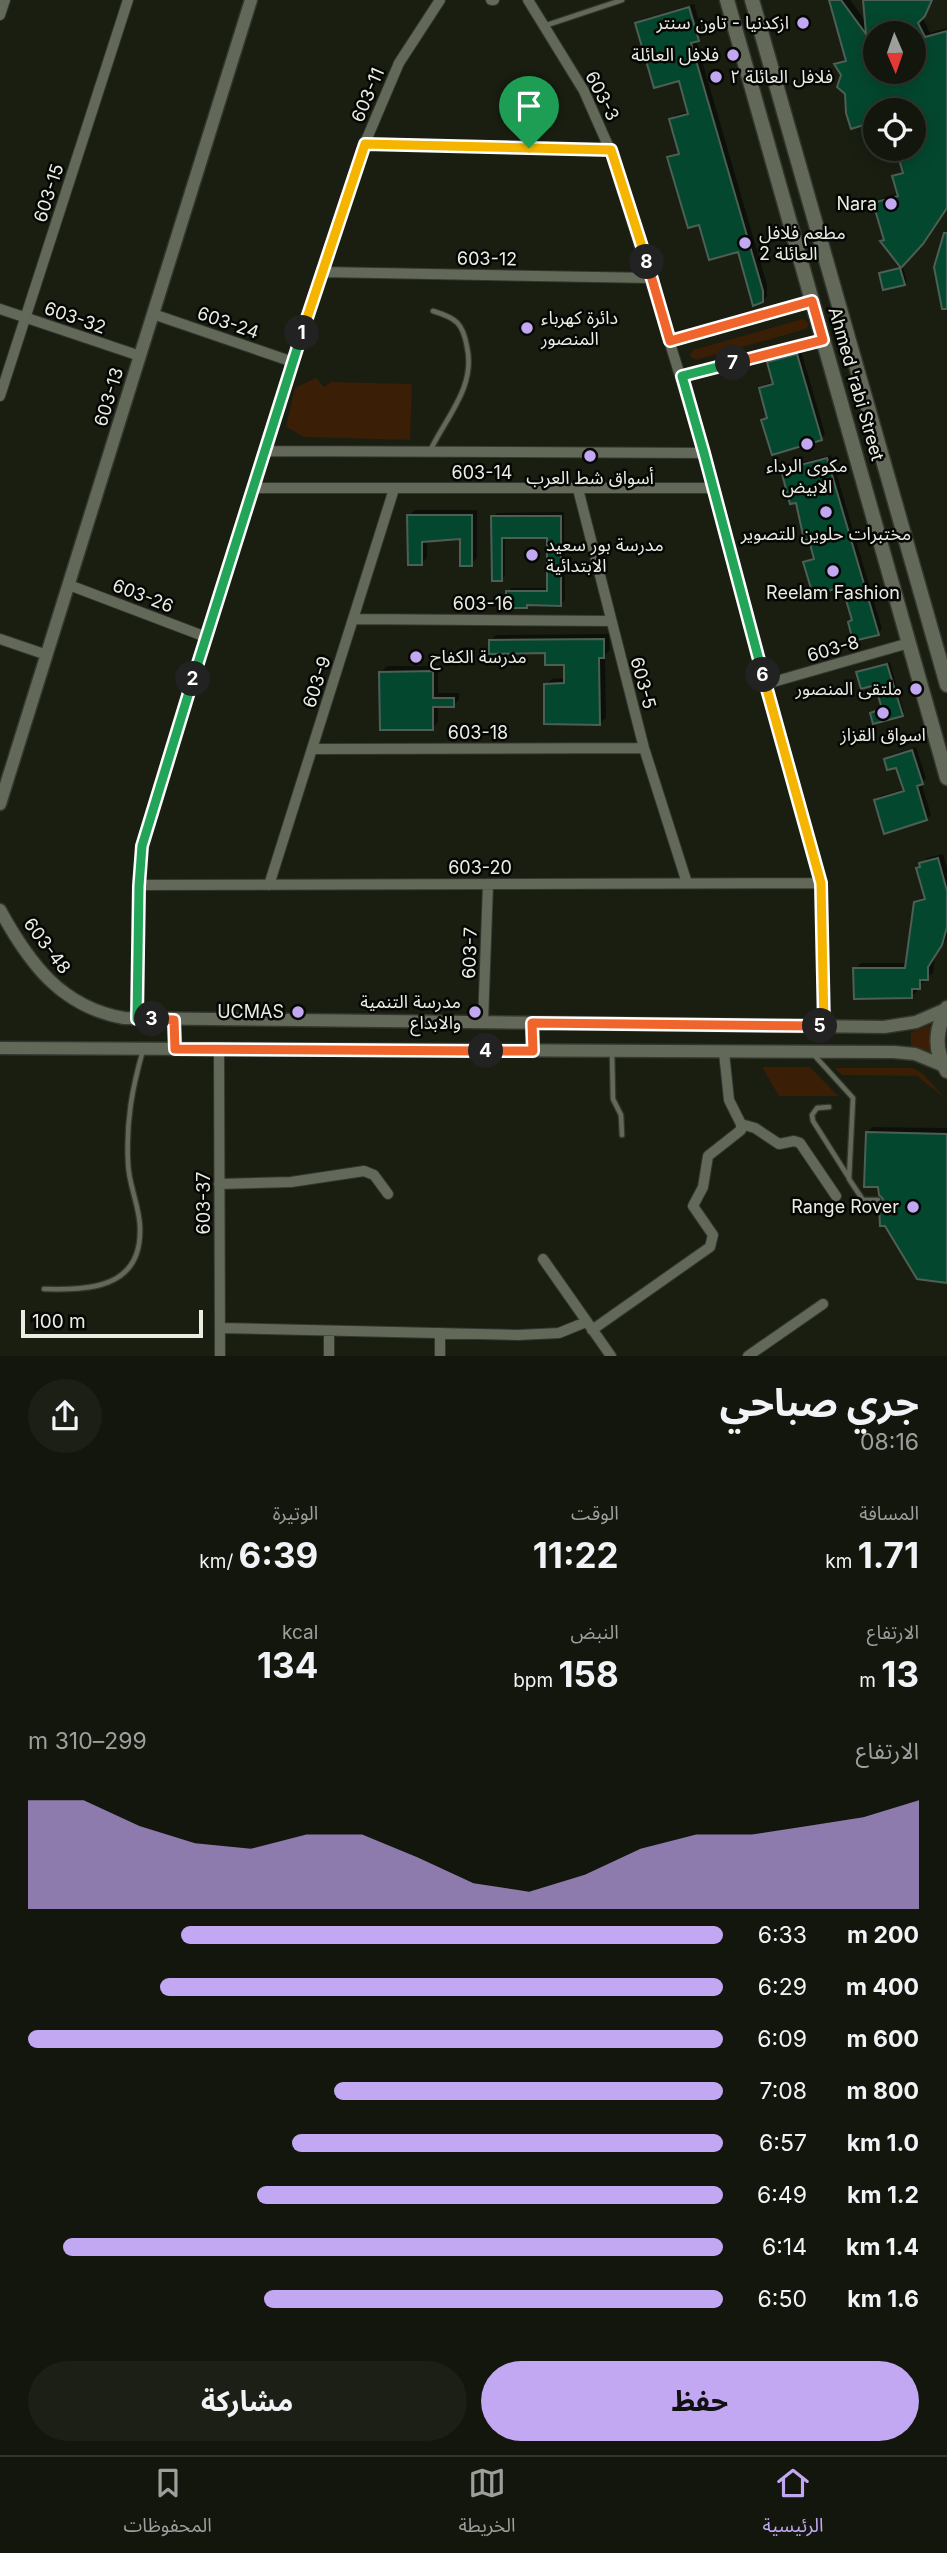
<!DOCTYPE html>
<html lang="ar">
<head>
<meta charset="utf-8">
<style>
  :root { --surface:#13160d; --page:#1c1f16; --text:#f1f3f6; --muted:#9d9f9d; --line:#32352e; --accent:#c2a7f2 }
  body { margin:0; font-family:Inter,"Noto Sans Arabic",sans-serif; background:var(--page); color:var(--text); direction:rtl; height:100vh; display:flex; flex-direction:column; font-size:26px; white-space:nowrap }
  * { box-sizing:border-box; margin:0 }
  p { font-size:23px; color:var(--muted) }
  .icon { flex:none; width:38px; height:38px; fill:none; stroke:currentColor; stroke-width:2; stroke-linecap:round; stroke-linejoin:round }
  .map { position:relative; height:1356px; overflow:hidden; direction:ltr }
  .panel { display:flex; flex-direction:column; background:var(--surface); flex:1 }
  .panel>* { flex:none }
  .needle { width:46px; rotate:178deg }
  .controls { position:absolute; left:863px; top:21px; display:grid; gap:14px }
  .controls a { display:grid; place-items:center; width:63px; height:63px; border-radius:50%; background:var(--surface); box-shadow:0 4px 18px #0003,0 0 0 2px var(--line); font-size:35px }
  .scale { position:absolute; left:21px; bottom:18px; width:182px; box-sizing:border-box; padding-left:7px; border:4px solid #e9ede4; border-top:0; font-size:19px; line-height:24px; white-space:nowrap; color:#e9ede4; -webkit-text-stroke:5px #060704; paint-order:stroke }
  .pin { position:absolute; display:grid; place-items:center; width:60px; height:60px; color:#fff; margin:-72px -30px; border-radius:50% 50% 50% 0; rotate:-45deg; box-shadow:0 0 7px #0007 }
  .pin .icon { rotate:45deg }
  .km { position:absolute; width:35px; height:35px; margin:-18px; border-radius:50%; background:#222; color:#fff; font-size:19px; line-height:35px; text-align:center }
  .round { display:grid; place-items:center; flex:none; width:74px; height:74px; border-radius:37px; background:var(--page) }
  .head { display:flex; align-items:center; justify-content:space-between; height:119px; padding:0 28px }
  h1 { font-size:38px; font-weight:700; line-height:52px }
  .stats { display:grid; grid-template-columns:repeat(3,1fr); gap:10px; height:119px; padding:7px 28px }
  .stats div { display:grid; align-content:center }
  .stats b { font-size:35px; font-weight:700 }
  .stats small { font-size:19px; font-weight:400 }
  .stats p { font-size:19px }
  .chart { height:196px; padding:14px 28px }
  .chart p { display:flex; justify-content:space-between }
  .chart svg { width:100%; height:126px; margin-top:7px; fill:var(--accent); opacity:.7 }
  .button { display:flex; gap:14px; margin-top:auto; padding:14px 28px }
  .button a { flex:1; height:80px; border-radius:42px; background:var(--accent); color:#111; font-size:28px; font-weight:700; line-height:80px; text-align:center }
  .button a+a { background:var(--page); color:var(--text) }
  ul { padding:0 28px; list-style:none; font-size:23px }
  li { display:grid; grid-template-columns:112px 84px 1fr; align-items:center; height:52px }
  li i { height:18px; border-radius:9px; background:var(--accent) }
  .tabs { display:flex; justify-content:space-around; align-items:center; height:98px; border-top:2px solid var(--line); background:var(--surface); font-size:19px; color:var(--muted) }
  .tabs a { display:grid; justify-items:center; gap:4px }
  .tabs .on { color:var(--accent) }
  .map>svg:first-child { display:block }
  .green { fill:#3a1e06 }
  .shadow { fill:#0007; fill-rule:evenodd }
  .building { fill:#04472f; stroke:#4d5f55; stroke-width:2; fill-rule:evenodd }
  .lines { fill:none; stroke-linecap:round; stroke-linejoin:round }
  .service-casing { stroke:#33362e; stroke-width:7 }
  .minor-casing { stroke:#33362e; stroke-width:12 }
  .tertiary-casing { stroke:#33362e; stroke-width:15 }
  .secondary-casing { stroke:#33362e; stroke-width:17 }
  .service { stroke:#626959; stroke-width:4.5 }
  .minor { stroke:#626959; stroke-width:10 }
  .tertiary { stroke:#626959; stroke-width:12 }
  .secondary { stroke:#626959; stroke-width:14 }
  .split-1-casing { stroke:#fff; stroke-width:14 }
  .split-2-casing { stroke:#fff; stroke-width:14 }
  .split-3-casing { stroke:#fff; stroke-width:14 }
  .split-4-casing { stroke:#fff; stroke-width:14 }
  .split-5-casing { stroke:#fff; stroke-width:14 }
  .split-6-casing { stroke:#fff; stroke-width:14 }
  .split-7-casing { stroke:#fff; stroke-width:14 }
  .split-8-casing { stroke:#fff; stroke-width:14 }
  .split-9-casing { stroke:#fff; stroke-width:14 }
  .split-1 { stroke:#f5b400; stroke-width:9 }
  .split-2 { stroke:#22a559; stroke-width:9 }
  .split-3 { stroke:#22a559; stroke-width:9 }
  .split-4 { stroke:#f0652b; stroke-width:9 }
  .split-5 { stroke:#f0652b; stroke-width:9 }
  .split-6 { stroke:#f5b400; stroke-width:9 }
  .split-7 { stroke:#22a559; stroke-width:9 }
  .split-8 { stroke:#f0652b; stroke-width:9 }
  .split-9 { stroke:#f5b400; stroke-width:9 }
  .poi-dot { fill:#c2a7f2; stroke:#060704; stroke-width:2.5 }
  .labels { text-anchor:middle; stroke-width:5; stroke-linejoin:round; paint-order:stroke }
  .poi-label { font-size:18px; fill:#e9ede4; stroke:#060704; text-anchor:end }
  .street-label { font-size:18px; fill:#e9ede4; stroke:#060704 }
</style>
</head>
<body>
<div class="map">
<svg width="947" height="1356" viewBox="0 0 947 1356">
  <rect width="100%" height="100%" fill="#191e11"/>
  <path class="green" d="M803 319 809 323 806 329 696 360 690 356 693 350Z
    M316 378 324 387 331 382 412 384 410 440 304 437 286 427 295 388Z
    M932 1025V1054L911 1046V1032Z
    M762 1067H810L838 1096H779Z
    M835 1068H913L922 1073 947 1100 917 1076 842 1075Z"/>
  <path class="shadow" d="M831 0H850L867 23 865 0H933L922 17 930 33 947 28V208L902 264 907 281 904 283 881 274 902 266 883 241 885 238 875 204 880 199 899 193 894 177 904 170 898 149H914V110H875V119L852 127 843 75 836 64 847 58ZM875 33H914V72H875Z
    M694 4 703 34 700 37 690 5Z
    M687 6 698 39 696 40 767 285V296L763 301 739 249 700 223 669 158 680 151 671 120 675 115 690 111 680 78 637 24 642 19Z
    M801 351 825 434 821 438 763 421 767 417 761 389 765 384 774 382 769 362 773 358Z
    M831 455 882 629 878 633 850 622 853 619 843 585 805 563 815 557 797 500 783 470 787 466Z
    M415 510H477V558L471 564 461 537 427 540V558L421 564 409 516Z
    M564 512 565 600 561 604 530 603 526 607 508 592 512 588H549V536H505V576L501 580 493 517 497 513Z
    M609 634 610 650 605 655 606 718 600 723 546 684 552 679 566 678V663L547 651 490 641 496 635Z
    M890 662 904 712 902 714 872 713 883 708 876 683 858 673Z
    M387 666H438V693H459V699L454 705H438V722L432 728 381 672Z
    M916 747 926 778 921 783 931 815 926 819 876 801 880 796 905 789 897 765 886 759 890 755Z
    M943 854 947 868V938L935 957 933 973 925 978V981L917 987V991L912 996 855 969 861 963H907L915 902 934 896 919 899 926 896 921 864 927 858Z
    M873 1127 947 1128V1281L885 1199 867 1132Z"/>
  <path class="building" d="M829 0H841L866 34 863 0H932L925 16 918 23 925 37 947 31V208L923 244 901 268 880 241 884 240 873 203 898 196 892 176 903 173 896 149H914V110H869L873 122 851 129 846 113 845 94 837 87 841 75 834 64 846 61ZM875 33H914V72H875Z
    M689 7 699 41 691 43 763 291V302L753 306 738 252 709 260 699 225 688 228 667 157 679 154 669 119 688 114 679 81 654 88 635 23Z
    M944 233H947V309H942L934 267Z
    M900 268 905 285 883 290 879 273Z
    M797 354 822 440 772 455 761 420 767 418 759 388 773 384 767 362Z
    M827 458 879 635 853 641 848 622 852 620 842 587 813 595 803 562 814 559 809 540H804L796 503 790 504 781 470Z
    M407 515H472V566H460V539L422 542V565H408Z
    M491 516H561V606L527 605V608H506V591H547V538H502V581H492Z
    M604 639V658H599L600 725 544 724V684L564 683V665H545V653L489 654V640Z
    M887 664 903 716 873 724 870 713 882 709 875 685 861 689 856 672Z
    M433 671V698H454V707H433V730H380L379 672Z
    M912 750 923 784 917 786 927 820 884 834 874 800 904 791 896 768 887 770 884 759Z
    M938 858 947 891V927L942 945 928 967V980H920V989H912V998L854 999 853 968H905L914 902 925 899 916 868 920 867 919 863Z
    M866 1132 947 1134V1283L917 1279 885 1226H880L879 1205 883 1199 879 1195 878 1187H864Z"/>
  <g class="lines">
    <defs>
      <path id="service" d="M544 26 622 0
        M430 451C446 417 476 387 467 347 463 323 456 318 433 311
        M612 1052 613 1099 621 1115 622 1135
        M814 1055 853 1098 849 1179 863 1200H878
        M829 1107 817 1108 812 1115 813 1121 849 1178
        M44 1289C88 1290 140 1289 140 1231 141 1208 128 1185 128 1162 126 1121 132 1089 143 1050"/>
      <path id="minor" d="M491 0H494
        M528 0 584 91 610 150 704 453 821 883 824 1026
        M0 15 5 0
        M365 143 610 150
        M323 272 651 278
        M0 309 140 356
        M153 314 293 362
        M670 341 812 301
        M682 376 823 340
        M0 396 128 0
        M264 451 704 453
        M252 488H713
        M578 489 644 748 687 883
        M69 585 206 637
        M355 619 611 621
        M0 639 47 655
        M766 684 909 643
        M312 749 644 748
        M139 885 821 883
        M269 885 394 489
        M137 1019 139 885 142 846 252 488 365 143 399 63 440 0
        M483 1023 488 884
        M219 1050 220 1356
        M724 1052 729 1100 741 1124 755 1128 779 1144 794 1141 800 1143 836 1196
        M219 1184 291 1182 364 1171 374 1175 388 1194
        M543 1259 611 1356
        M220 1328 518 1335 559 1333 586 1322
        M592 1330 710 1247 713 1235 693 1206 703 1187 708 1156 741 1130V1124
        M329 1331V1356
        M440 1333V1356
        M748 1356 823 1304"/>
      <path id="tertiary" d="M0 804 251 0
        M0 910C29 963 61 1007 124 1018L884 1027 916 1022 946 1009
        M174 1020 175 1049
        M532 1023 533 1051
        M0 1048 894 1052 915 1054 944 1066"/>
      <path id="secondary" d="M727 0 947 778
        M752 0 947 685
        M947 1008C936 1028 933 1050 947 1071"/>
    </defs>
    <use href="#service" class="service-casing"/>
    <use href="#minor" class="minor-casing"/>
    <use href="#tertiary" class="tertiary-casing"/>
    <use href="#secondary" class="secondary-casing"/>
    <use href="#service" class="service"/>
    <use href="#minor" class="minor"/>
    <use href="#tertiary" class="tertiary"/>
    <use href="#secondary" class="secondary"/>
  </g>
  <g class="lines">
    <defs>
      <path id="split-1" d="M302 333 365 144 529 148"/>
      <path id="split-2" d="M193 679 302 333"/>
      <path id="split-3" d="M152 1019H137L139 886 142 846 193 679"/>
      <path id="split-4" d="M152 1019 174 1020 175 1049 486 1051"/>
      <path id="split-5" d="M486 1051H533L532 1023 820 1026"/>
      <path id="split-6" d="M763 675 821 883 824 1026H820"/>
      <path id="split-7" d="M733 363 682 376 704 453 763 675"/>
      <path id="split-8" d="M647 262 670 341 812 301 823 340 733 363"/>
      <path id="split-9" d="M529 148 611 150 647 262"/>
    </defs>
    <use href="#split-1" class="split-1-casing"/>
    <use href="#split-2" class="split-2-casing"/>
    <use href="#split-3" class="split-3-casing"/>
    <use href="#split-4" class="split-4-casing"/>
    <use href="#split-5" class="split-5-casing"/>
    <use href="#split-6" class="split-6-casing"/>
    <use href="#split-7" class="split-7-casing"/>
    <use href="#split-8" class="split-8-casing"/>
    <use href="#split-9" class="split-9-casing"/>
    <use href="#split-1" class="split-1"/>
    <use href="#split-2" class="split-2"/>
    <use href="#split-3" class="split-3"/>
    <use href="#split-4" class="split-4"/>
    <use href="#split-5" class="split-5"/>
    <use href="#split-6" class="split-6"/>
    <use href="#split-7" class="split-7"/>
    <use href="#split-8" class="split-8"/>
    <use href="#split-9" class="split-9"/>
  </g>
  <g class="poi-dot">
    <circle cx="803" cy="23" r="7"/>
    <circle cx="733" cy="55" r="7"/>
    <circle cx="716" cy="77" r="7"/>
    <circle cx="891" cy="204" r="7"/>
    <circle cx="745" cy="243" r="7"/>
    <circle cx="527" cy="328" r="7"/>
    <circle cx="807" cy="444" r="7"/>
    <circle cx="590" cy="456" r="7"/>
    <circle cx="826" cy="512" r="7"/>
    <circle cx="532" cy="555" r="7"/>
    <circle cx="833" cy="571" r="7"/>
    <circle cx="416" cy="657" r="7"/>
    <circle cx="916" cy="689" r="7"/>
    <circle cx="883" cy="713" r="7"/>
    <circle cx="298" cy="1012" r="7"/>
    <circle cx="475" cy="1012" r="7"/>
    <circle cx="913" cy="1207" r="7"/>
  </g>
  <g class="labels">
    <g class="poi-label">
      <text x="789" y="29">ازكدنيا - تاون سنتر</text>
      <text x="719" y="61">فلافل العائلة</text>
      <text x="730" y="83" text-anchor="start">فلافل العائلة ٢</text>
      <text x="877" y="210">Nara</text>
      <text x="759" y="239" text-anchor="start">مطعم فلافل<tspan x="759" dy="21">العائلة 2</tspan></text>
      <text x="541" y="324" text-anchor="start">دائرة كهرباء<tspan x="541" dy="21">المنصور</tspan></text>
      <text x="807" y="472" text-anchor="middle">مكوى الرداء<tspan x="807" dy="21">الابيض</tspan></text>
      <text x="590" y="484" text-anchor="middle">أسواق شط العرب</text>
      <text x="826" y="540" text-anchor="middle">مختبرات حلوين للتصوير</text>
      <text x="546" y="551" text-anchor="start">مدرسة بور سعيد<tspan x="546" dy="21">الابتدائية</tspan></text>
      <text x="833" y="599" text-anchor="middle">Reelam Fashion</text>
      <text x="430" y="663" text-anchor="start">مدرسة الكفاح</text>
      <text x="902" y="695">ملتقى المنصور</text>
      <text x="883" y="741" text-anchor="middle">اسواق القزاز</text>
      <text x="461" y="1008">مدرسة التنمية<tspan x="461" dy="21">والابداع</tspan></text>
      <text x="284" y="1018">UCMAS</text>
      <text x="899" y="1213">Range Rover</text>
    </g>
    <g class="street-label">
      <text transform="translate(368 95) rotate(-67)" y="6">603-11</text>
      <text transform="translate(602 96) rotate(63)" y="6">603-3</text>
      <text transform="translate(49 193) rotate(-72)" y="6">603-15</text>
      <text transform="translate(487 259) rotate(1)" y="6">603-12</text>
      <text transform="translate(75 318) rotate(19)" y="6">603-32</text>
      <text transform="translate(228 323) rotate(19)" y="6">603-24</text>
      <text transform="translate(856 384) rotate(74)" y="6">Ahmed 'rabi Street</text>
      <text transform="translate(109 397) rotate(-73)" y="6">603-13</text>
      <text x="482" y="479">603-14</text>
      <text transform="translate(143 596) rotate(21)" y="6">603-26</text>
      <text x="483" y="610">603-16</text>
      <text transform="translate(833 649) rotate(-16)" y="6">603-8</text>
      <text transform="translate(317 682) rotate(-72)" y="6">603-9</text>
      <text transform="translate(643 683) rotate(75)" y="6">603-5</text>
      <text x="478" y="739">603-18</text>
      <text x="480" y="874">603-20</text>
      <text transform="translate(47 946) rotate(53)" y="6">603-48</text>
      <text transform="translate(470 953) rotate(-88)" y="6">603-7</text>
      <text transform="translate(204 1203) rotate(-90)" y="6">603-37</text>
    </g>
  </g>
</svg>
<div class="controls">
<a><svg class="needle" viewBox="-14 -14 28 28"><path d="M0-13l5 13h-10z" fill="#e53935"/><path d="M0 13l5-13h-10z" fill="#9d9f9d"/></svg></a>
<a><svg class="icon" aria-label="locate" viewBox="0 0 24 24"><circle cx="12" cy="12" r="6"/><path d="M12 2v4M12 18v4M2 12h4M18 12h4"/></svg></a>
</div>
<div class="scale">100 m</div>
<div class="pin" style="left:529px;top:148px;background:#1e9e55"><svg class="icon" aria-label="arrive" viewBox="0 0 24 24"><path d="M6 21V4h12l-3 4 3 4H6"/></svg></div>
<b class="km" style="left:302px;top:333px">1</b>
<b class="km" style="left:193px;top:679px">2</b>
<b class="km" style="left:152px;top:1019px">3</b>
<b class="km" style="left:486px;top:1051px">4</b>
<b class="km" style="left:820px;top:1026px">5</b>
<b class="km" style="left:763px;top:675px">6</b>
<b class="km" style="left:733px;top:363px">7</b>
<b class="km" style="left:647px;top:262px">8</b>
</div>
<section class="panel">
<div class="head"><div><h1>جري صباحي</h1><p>08:16</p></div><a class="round"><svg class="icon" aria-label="share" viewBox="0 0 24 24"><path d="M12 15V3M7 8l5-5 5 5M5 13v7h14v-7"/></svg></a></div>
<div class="stats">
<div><p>المسافة</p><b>1.71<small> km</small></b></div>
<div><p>الوقت</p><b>11:22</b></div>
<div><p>الوتيرة</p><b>6:39<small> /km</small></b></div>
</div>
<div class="stats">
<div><p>الارتفاع</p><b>13<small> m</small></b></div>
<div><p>النبض</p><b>158<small> bpm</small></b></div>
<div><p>kcal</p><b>134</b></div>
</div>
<div class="chart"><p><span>الارتفاع</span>299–310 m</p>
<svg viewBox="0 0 160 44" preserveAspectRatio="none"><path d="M0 44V6L10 6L20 15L30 21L40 23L50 18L60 18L70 26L80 35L90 38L100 32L110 23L120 18L130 18L140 15L150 12L160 6V44z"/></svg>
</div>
<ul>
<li><b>200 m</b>6:33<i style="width:78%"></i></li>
<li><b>400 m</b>6:29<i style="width:81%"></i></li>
<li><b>600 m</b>6:09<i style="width:100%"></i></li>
<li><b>800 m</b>7:08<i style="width:56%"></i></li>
<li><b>1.0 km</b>6:57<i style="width:62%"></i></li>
<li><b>1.2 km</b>6:49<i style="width:67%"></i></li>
<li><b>1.4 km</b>6:14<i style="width:95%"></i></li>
<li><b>1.6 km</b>6:50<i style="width:66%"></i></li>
</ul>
<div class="button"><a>حفظ</a><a>مشاركة</a></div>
</section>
<nav class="tabs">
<a class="on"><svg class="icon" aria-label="home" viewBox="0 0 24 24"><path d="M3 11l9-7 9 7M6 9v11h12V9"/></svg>الرئيسية</a>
<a><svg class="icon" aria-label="map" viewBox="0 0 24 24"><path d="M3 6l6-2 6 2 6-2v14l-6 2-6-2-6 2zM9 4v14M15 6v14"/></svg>الخريطة</a>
<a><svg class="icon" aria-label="saved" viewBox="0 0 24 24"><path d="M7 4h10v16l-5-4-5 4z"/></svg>المحفوظات</a>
</nav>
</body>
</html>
